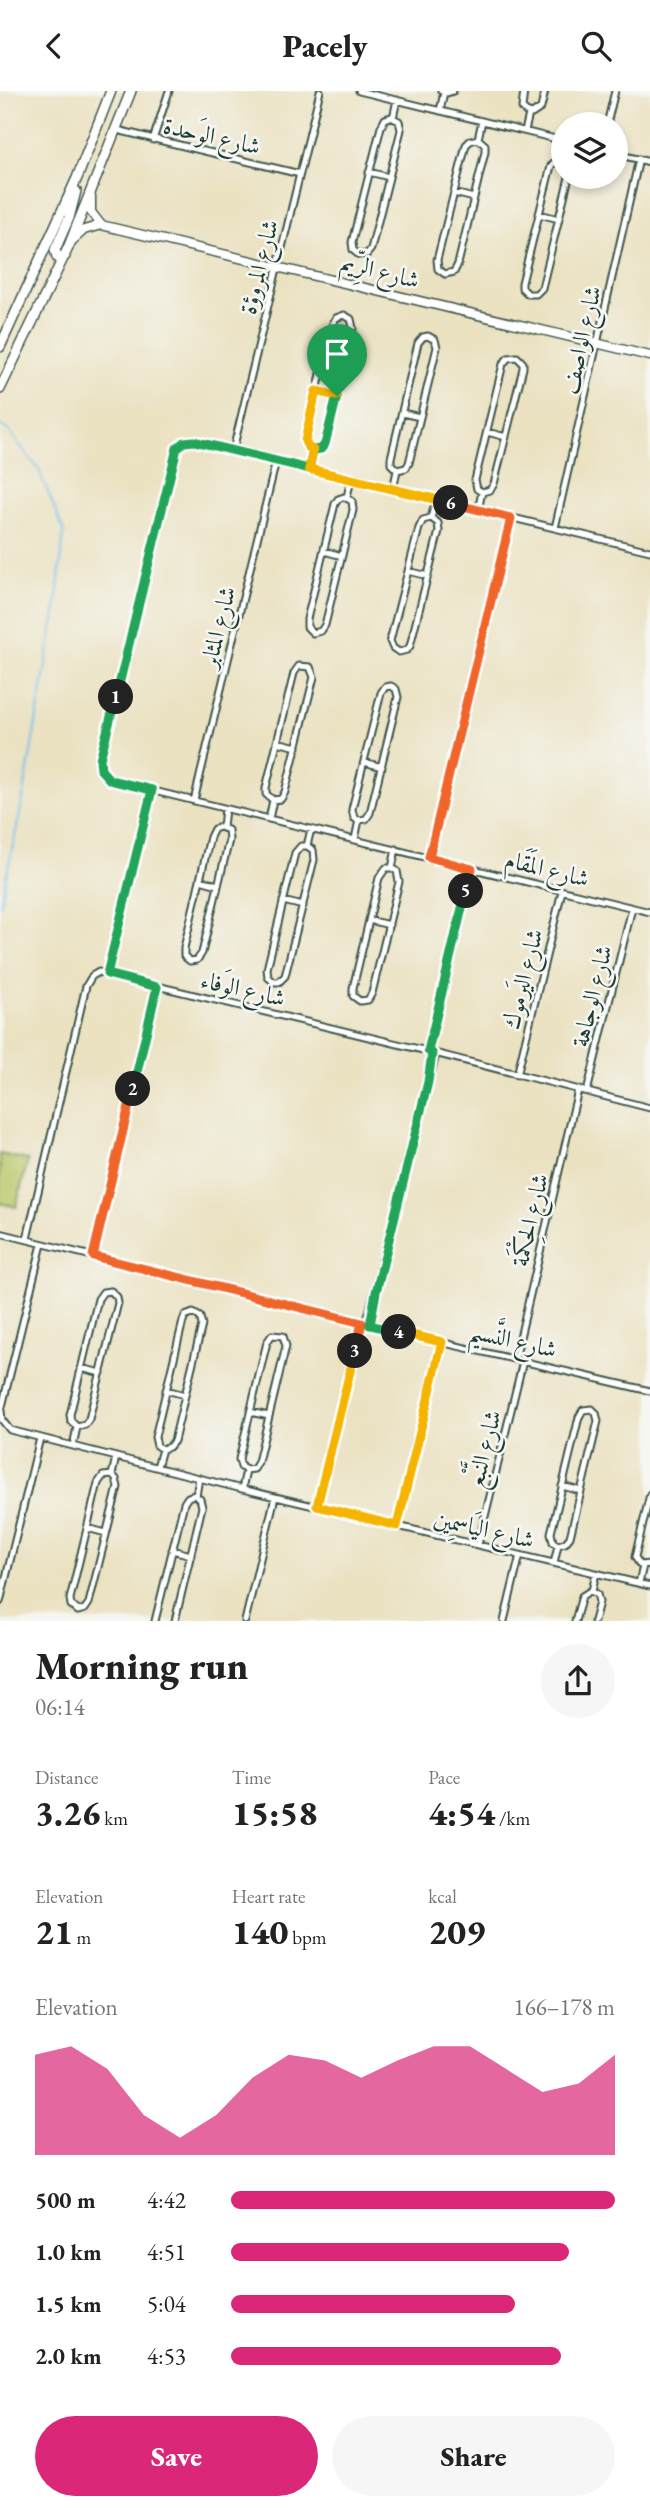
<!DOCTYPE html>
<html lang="en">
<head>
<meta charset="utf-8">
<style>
  :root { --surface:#fff; --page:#f6f6f6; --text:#222; --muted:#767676; --accent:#db2777 }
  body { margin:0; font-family:"EB Garamond",Amiri,serif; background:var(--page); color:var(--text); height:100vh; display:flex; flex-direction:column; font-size:26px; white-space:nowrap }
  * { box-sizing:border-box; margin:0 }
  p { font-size:23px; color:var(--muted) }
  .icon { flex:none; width:38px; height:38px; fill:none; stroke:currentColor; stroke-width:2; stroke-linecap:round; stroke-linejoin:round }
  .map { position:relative; height:1530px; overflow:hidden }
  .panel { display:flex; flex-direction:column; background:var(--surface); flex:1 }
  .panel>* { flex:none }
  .tools { position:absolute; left:551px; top:21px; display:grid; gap:14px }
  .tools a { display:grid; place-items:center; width:77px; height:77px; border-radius:50%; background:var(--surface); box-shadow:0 4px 10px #0003; font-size:35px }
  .pin { position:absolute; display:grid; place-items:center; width:60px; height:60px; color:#fff; margin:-72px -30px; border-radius:50% 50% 50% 0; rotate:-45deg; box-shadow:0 0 7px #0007 }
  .pin .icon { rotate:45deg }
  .km { position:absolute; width:35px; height:35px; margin:-18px; border-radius:50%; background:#222; color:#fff; font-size:19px; line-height:35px; text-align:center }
  .round { display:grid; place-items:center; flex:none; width:74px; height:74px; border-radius:37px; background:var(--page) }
  .summary { display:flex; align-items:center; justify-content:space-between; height:119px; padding:0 35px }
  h1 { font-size:38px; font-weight:800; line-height:52px }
  .metrics { display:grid; grid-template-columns:repeat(3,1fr); gap:10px; height:119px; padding:7px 35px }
  .metrics div { display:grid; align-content:center }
  .metrics b { font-size:35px; font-weight:800 }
  .metrics small { font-size:19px; font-weight:400 }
  .metrics p { font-size:19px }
  .chart { height:196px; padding:14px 35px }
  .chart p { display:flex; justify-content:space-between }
  .chart svg { width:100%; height:126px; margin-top:7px; fill:var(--accent); opacity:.7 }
  .button { display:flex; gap:14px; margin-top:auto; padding:14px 35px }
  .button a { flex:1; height:80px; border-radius:42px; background:var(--accent); color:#fff; font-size:28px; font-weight:800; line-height:80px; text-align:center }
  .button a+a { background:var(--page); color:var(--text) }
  ul { padding:0 35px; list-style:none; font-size:23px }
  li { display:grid; grid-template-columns:112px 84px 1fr; align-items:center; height:52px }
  li i { height:18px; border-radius:9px; background:var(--accent) }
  header { display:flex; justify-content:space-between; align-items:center; height:91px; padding:0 35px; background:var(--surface); font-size:32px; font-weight:800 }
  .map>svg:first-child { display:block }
  .green { fill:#bbc86b; stroke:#6d8250; stroke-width:2 }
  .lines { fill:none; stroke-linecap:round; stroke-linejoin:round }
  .stream { stroke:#6ebee9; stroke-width:2 }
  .street-casing { stroke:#3e5649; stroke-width:9 }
  .secondary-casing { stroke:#3e5649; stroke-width:11 }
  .primary-casing { stroke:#3e5649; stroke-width:12 }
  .street { stroke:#fff; stroke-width:5 }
  .secondary { stroke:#fff; stroke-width:8 }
  .primary { stroke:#fff; stroke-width:9 }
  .split-1-casing { stroke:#fff; stroke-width:14 }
  .split-2-casing { stroke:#fff; stroke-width:14 }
  .split-3-casing { stroke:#fff; stroke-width:14 }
  .split-4-casing { stroke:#fff; stroke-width:14 }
  .split-5-casing { stroke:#fff; stroke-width:14 }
  .split-6-casing { stroke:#fff; stroke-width:14 }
  .split-7-casing { stroke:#fff; stroke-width:14 }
  .split-1 { stroke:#22a559; stroke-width:9 }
  .split-2 { stroke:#22a559; stroke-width:9 }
  .split-3 { stroke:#f0652b; stroke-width:9 }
  .split-4 { stroke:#f5b400; stroke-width:9 }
  .split-5 { stroke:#22a559; stroke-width:9 }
  .split-6 { stroke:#f0652b; stroke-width:9 }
  .split-7 { stroke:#f5b400; stroke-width:9 }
  .labels { text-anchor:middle; stroke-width:5; stroke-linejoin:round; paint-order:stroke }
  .street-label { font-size:24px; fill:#1f3d34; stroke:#f6f6f2 }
</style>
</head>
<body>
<header><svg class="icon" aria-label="back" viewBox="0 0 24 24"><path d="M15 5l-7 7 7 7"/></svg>Pacely<svg class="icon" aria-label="search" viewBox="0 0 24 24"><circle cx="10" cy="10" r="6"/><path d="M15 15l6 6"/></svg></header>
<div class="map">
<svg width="650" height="1530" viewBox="0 0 650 1530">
  <rect width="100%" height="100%" fill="#f6f6f2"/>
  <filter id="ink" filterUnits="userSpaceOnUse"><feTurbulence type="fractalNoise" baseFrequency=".0143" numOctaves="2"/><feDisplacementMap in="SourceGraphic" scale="14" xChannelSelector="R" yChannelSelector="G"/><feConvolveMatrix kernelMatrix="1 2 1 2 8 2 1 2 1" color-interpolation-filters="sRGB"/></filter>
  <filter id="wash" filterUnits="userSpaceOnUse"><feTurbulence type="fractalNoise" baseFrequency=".00686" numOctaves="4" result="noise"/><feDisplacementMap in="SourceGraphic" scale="28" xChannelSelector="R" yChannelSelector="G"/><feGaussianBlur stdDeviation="1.57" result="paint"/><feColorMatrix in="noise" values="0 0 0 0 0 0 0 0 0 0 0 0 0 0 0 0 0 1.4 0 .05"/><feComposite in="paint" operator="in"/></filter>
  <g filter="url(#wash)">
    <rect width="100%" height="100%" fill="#ebe2c2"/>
    <path class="green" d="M0 1063 28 1069 16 1116 0 1112Z"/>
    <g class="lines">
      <path class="stream" d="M0 334 9 340 39 379 64 441 56 516 22 713 0 814"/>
    </g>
  </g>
  <g filter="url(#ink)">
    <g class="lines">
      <defs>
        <path id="street" d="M359 0 564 50
          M441 0 447 2 453 0
          M524 0 522 17 526 21 532 23 541 17 545 0
          M440 20 444 1
          M391 26 399 30 401 39 371 158 367 163 359 164 353 159 352 151 381 36 385 28Z
          M393 27 397 9
          M607 33 615 0
          M117 39 300 83
          M525 40 529 23
          M478 48 485 54V61L458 173 454 181 445 183 438 178 437 169 466 54 470 50Z
          M478 48 482 30
          M153 49 169 0
          M616 63 650 71
          M564 68H557L551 75 522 192V197L528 203H536L542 197 569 86
          M369 81 389 86
          M454 102 474 107
          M539 123 559 128
          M344 224 351 228 353 237 325 353 319 359 308 356 306 347 333 232 336 227Z
          M428 245 435 249 437 256 409 372 406 377 397 379 391 373V367L418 252 423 246Z
          M517 266 523 272V277L494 393 490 399 482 401 477 398 475 389 503 273 508 267Z
          M316 300 337 305
          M402 322 420 326
          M487 341 506 346
          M233 359 320 0
          M309 378 313 359
          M393 399 397 379
          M344 406 352 410 353 419 325 534 321 540 313 542 307 536V528L335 413 338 408Z
          M347 406 351 388
          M478 419 482 401
          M431 427 438 432 439 440 410 555 407 559 399 561 393 557 390 550 419 437 423 429Z
          M431 427 436 409
          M555 437 639 68
          M324 460 342 465
          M650 460 194 350C184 349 178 354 174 364L100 672 103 682 113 690 650 821
          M408 480 428 485
          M299 575 310 576 314 586 285 701 281 708 273 709 266 703V697L294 582Z
          M391 595 396 598 398 606 370 722 366 728 359 729 354 727 352 718 381 602 385 596Z
          M277 651 297 656
          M364 671 382 676
          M194 710 276 370
          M269 728 273 709
          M220 736 228 739 229 749 202 862 197 869 190 870 184 865V857L210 746 214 738Z
          M223 736 225 718
          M355 748 359 729
          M301 755H307L313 759 314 769 285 885 279 891H274L268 886 267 878 295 762Z
          M307 755 311 738
          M429 766 511 427
          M386 777H392L397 780 399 791 372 902 368 909 360 910 353 905V897L379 787Z
          M392 777 396 758
          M200 789 218 794
          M283 810 303 815
          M369 829 389 834
          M107 883 152 699
          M428 960 472 778
          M517 984 562 800
          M427 985 432 962
          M587 1001 632 817
          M0 1142 380 1237 650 1300
          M27 1148 86 895 92 885 99 881 423 959 650 1017
          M42 1153 1 1320 2 1329 10 1339 242 1398 650 1495
          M93 1165 157 896
          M111 1200 117 1206 118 1212 89 1328 85 1334 77 1336 71 1330 70 1324 98 1208 103 1201Z
          M193 1222 200 1226 202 1234 174 1350 169 1356 162 1358 157 1355 155 1346 183 1230 185 1225Z
          M366 1233 436 963
          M370 1234 376 1208
          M272 1244 283 1245 286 1255 258 1371 254 1378 246 1379 241 1376 239 1368 267 1251Z
          M515 1268 578 999
          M81 1277 101 1282
          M166 1299 185 1304
          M592 1318 596 1322 598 1330 570 1446 565 1452 558 1454 553 1451 551 1442 579 1326 583 1319Z
          M250 1321 269 1325
          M73 1355 77 1336
          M157 1376 162 1358
          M112 1384 116 1388 118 1396 89 1512 85 1518 78 1520 71 1514 70 1508 98 1392 103 1385Z
          M112 1384 116 1366
          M562 1395 581 1400
          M242 1398 246 1379
          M650 1403 635 1466 640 1474 650 1473
          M196 1405 199 1387
          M317 1415 362 1232
          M397 1435 442 1251
          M87 1437 106 1442
          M478 1454 523 1270
          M172 1459 191 1464
          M554 1472 558 1454
          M639 1492 643 1475
          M592 1500 596 1482
          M0 1511 40 1347
          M155 1530 184 1412 188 1406 194 1404 200 1408 202 1416 175 1530
          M245 1530 275 1406
          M504 1530 520 1464
          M575 1530 582 1505 590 1500 597 1503 599 1511 594 1530"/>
        <path id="secondary" d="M91 106V121L101 134
          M72 150 84 139 101 134 650 265"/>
        <path id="primary" d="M65 165 57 166 55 159 69 127 76 100
          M0 256 77 87 111 0
          M0 298 68 157 131 0"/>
      </defs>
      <use href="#street" class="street-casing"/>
      <use href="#secondary" class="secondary-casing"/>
      <use href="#primary" class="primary-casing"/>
      <use href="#street" class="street"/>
      <use href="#secondary" class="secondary"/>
      <use href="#primary" class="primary"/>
    </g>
  </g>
  <g class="lines" filter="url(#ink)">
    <defs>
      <path id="split-1" d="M116 606 177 357 184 351 194 350 309 378 313 359 321 358 325 353 337 305"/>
      <path id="split-2" d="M116 606 100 668 101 679 110 689 152 699 107 883 157 896 133 998"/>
      <path id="split-3" d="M133 998 93 1165 362 1232 355 1260"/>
      <path id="split-4" d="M355 1260 317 1415 397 1435 442 1251 399 1241"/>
      <path id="split-5" d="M399 1241 370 1234 376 1201 428 991 432 962 428 960 466 800"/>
      <path id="split-6" d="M451 412 511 427 429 766 472 778 466 800"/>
      <path id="split-7" d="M337 305 316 300 305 350 308 356 313 359 309 378 451 412"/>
    </defs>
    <use href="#split-1" class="split-1-casing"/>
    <use href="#split-2" class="split-2-casing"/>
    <use href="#split-3" class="split-3-casing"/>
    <use href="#split-4" class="split-4-casing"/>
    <use href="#split-5" class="split-5-casing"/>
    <use href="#split-6" class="split-6-casing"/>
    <use href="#split-7" class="split-7-casing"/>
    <use href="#split-1" class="split-1"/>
    <use href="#split-2" class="split-2"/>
    <use href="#split-3" class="split-3"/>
    <use href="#split-4" class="split-4"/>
    <use href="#split-5" class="split-5"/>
    <use href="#split-6" class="split-6"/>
    <use href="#split-7" class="split-7"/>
  </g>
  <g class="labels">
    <g class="street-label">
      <text transform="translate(212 45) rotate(13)" y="8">شارع الوَحدة</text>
      <text transform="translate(259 176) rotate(-76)" y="8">شارع المروؤة</text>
      <text transform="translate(380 180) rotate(14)" y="8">شارع الرِّيم</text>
      <text transform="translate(581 249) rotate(-77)" y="8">شارع الواصف</text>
      <text transform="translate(218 536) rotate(-76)" y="8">شارع المثابر</text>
      <text transform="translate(547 778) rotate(14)" y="8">شارع المَقَام</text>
      <text transform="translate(523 888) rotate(-76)" y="8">شارع اليَرموك</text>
      <text transform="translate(243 898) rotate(13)" y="8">شارع الوَفاء</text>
      <text transform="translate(592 905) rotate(-76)" y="8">شارع الوجاهة</text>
      <text transform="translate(530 1129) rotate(-77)" y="8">شارع الحِكْمَة</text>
      <text transform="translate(513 1249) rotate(13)" y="8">شارع النَّسيم</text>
      <text transform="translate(484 1358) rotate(-76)" y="8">شارع النَّبْع</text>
      <text transform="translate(484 1438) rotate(13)" y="8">شارع اليَاسمِين</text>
    </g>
  </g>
</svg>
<div class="tools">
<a><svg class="icon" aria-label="layers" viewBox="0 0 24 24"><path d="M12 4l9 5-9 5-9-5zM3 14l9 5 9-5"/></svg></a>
</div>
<div class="pin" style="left:337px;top:305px;background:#1e9e55"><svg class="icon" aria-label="arrive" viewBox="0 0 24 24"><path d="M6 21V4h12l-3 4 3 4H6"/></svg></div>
<b class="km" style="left:116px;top:606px">1</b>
<b class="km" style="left:133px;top:998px">2</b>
<b class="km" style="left:355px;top:1260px">3</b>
<b class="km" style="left:399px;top:1241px">4</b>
<b class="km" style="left:466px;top:800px">5</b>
<b class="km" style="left:451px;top:412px">6</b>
</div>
<section class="panel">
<div class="summary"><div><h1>Morning run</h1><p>06:14</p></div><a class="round"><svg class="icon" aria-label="share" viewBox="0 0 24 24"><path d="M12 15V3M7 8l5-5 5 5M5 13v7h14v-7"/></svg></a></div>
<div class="metrics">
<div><p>Distance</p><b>3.26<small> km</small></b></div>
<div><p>Time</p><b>15:58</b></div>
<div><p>Pace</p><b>4:54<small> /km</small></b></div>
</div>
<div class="metrics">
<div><p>Elevation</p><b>21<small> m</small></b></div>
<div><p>Heart rate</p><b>140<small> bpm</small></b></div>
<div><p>kcal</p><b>209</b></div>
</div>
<div class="chart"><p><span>Elevation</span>166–178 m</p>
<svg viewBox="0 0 160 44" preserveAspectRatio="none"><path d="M0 44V9L10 6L20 14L30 30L40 38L50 30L60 17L70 9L80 11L90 17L100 11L110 6L120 6L130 14L140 22L150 19L160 9V44z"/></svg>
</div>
<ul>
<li><b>500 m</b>4:42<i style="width:100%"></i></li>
<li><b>1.0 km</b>4:51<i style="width:88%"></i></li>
<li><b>1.5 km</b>5:04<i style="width:74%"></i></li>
<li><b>2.0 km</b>4:53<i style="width:86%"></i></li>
</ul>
<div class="button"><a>Save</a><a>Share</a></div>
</section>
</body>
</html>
